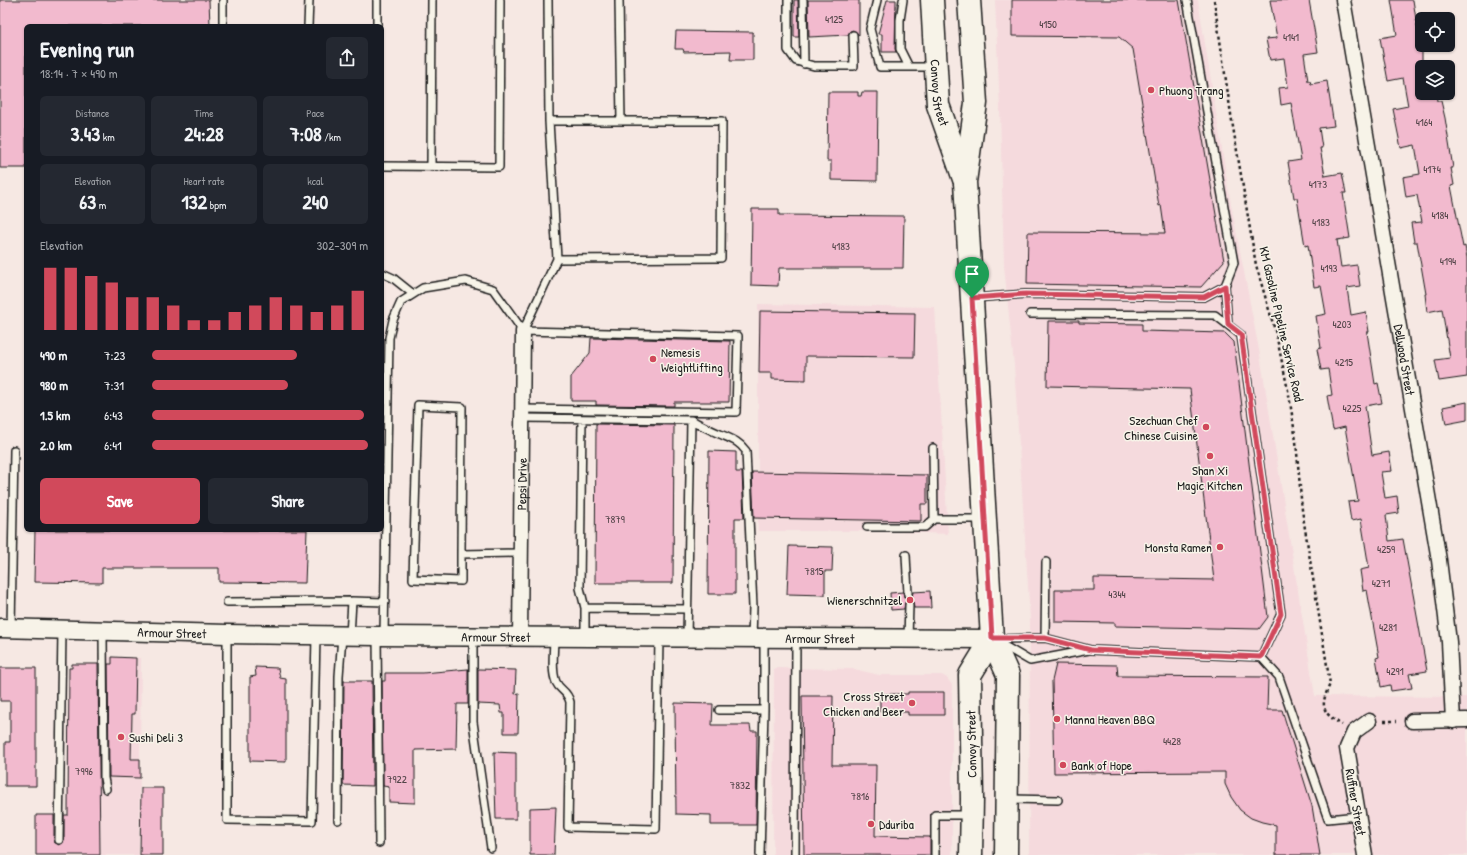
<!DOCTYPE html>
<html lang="en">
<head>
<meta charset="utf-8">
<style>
  :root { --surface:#171b24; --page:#242831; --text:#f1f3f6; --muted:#9ea1a6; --accent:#d1495b }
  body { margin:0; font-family:"Patrick Hand",sans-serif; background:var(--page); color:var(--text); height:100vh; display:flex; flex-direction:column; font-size:15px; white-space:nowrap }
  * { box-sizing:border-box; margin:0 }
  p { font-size:13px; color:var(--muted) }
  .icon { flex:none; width:22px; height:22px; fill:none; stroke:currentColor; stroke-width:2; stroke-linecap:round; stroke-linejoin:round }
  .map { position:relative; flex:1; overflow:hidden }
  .details { position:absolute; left:24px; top:24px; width:360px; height:508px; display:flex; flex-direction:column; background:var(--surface); border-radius:6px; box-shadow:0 1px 3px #0004 }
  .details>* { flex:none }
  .fabs { position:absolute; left:1415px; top:12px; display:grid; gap:8px }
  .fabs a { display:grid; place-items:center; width:40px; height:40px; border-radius:6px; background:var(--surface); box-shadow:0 1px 3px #0004; font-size:20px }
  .pin { position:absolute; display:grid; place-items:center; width:34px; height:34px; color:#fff; margin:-41px -17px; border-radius:50% 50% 50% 0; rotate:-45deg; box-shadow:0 0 4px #0007 }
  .pin .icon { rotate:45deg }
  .round { display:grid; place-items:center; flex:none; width:42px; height:42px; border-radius:6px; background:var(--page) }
  .headline { display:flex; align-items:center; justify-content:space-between; height:68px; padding:0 16px }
  h1 { font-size:22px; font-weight:800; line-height:30px }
  .stats { display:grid; grid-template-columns:repeat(3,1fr); gap:6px; height:68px; padding:4px 16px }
  .stats div { display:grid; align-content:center; border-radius:6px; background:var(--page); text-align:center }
  .stats b { font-size:20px; font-weight:800 }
  .stats small { font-size:11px; font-weight:400 }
  .stats p { font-size:11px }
  .chart { height:112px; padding:8px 16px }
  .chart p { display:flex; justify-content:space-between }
  .chart svg { width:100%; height:72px; margin-top:4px; stroke:var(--accent); stroke-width:6 }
  .action { display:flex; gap:8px; margin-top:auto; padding:8px 16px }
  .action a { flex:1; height:46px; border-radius:6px; background:var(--accent); color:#fff; font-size:16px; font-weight:800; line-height:46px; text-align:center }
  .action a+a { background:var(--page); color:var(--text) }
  ul { padding:0 16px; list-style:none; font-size:13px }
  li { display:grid; grid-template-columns:64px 48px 1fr; align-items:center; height:30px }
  li i { height:10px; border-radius:5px; background:var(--accent) }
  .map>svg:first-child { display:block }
  .built { fill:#f5dadd }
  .building { fill:#f2bace; stroke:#1c1c1c }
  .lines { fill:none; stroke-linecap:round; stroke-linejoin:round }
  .service-casing { stroke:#1c1c1c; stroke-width:10 }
  .minor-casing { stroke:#1c1c1c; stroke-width:17 }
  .tertiary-casing { stroke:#1c1c1c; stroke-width:21 }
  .primary-casing { stroke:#1c1c1c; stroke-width:25 }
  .path { stroke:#1c1c1c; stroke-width:2.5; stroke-dasharray:3 3; stroke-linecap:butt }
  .service { stroke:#f7f3e8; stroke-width:7 }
  .minor { stroke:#f7f3e8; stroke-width:14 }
  .tertiary { stroke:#f7f3e8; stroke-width:18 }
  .primary { stroke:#f7f3e8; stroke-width:22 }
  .route-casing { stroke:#fff; stroke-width:8 }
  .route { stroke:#d1495b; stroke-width:5 }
  .poi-dot { fill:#d1495b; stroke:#f7f3e8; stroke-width:1.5 }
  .labels { text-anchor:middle; stroke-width:3; stroke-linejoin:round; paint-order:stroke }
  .number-label { font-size:11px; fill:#524448 }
  .poi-label { font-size:13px; fill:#1c1c1c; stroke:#f7f3e8; text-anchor:start }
  .street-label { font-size:13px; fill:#1c1c1c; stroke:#f7f3e8 }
</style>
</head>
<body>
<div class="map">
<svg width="1467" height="855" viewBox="0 0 1467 855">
  <rect width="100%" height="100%" fill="#f6e8e3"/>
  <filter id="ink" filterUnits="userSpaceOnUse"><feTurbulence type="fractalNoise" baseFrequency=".025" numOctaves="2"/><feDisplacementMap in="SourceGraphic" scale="8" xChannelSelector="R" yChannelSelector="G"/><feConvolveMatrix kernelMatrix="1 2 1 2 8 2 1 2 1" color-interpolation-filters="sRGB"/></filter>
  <g filter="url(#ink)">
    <path class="built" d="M995 0H1198L1230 199 1260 355 1315 696 1467 697V855H1029L1030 618 1014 365 1004 266 1000 109Z
      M758 304 935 307 948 534 877 531H758Z
      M101 657 141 658 139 855H99Z
      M774 668 854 669 879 675H942L947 678 952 685V855H773Z"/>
    <path class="building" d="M0 0H209L210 26H26V168H0Z
      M794 0H798L799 37H794Z
      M808 0H859V35L853 30 850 31 848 35 809 37Z
      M887 0H896L895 49 896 52H882V34H878Z
      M1012 0H1179L1224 261 1201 287 1027 284 1028 232 1165 233 1161 205 1159 206 1133 49 1119 37 1012 36Z
      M1270 0H1309L1318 52 1304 54 1308 81H1310L1311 84 1327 81 1334 126 1319 128 1322 148H1320L1325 176 1342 173 1346 193H1343L1350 238 1337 240 1341 267 1357 265 1360 286 1347 288 1351 315 1366 312 1369 332H1367L1375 384 1378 383 1382 403 1365 406 1372 455 1389 452 1392 471 1381 472 1385 498 1397 496 1399 513 1386 515 1389 541 1403 539 1427 671 1409 674 1412 688 1391 691 1390 685 1381 687 1376 658 1379 657 1367 590 1363 591 1360 570 1369 568 1361 519 1351 521 1348 502 1358 501 1345 427 1333 430 1327 396 1332 395 1328 369 1321 370 1317 349 1321 348 1316 316 1326 314 1321 286 1314 287 1308 245 1305 246 1297 198H1294L1288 162 1301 160 1291 103 1281 105 1279 88 1288 87 1284 58 1270 60 1266 39 1277 38Z
      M1391 0H1413L1418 32 1422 31V93H1436L1437 101H1441L1445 118 1453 168H1451L1454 185 1451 186 1463 247 1465 246 1467 258V377L1439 381 1435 360 1450 358 1442 309 1427 312 1425 294H1426L1417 242H1414L1411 223 1422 222 1417 195 1406 197 1403 177 1420 174 1415 145 1401 148 1393 109 1408 106 1403 78 1388 81 1380 38 1397 35Z
      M676 31 753 32V60H730L731 51 684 52 683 49H675Z
      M828 92H858V96H861L862 92H878L877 181 831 180V161H827Z
      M752 209H779V215L904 216 903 268H779L778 286 751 285Z
      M760 311 915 313 914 357 806 356V380L772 379V373H759Z
      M1048 321H1079V323L1142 324V331L1225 333 1234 342 1268 617 1259 629 1115 626V623L1055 622V590H1094V578L1214 580 1190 389 1047 386Z
      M591 338 730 341 729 402H674V406L596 405V401H571V377L590 353Z
      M1467 402V420L1446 424 1443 407Z
      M596 424 674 425 673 583H595Z
      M709 451 736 452V472H742L744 518H735V594H708Z
      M752 472 927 475V504H921V521L754 518Z
      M35 530H307L305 583 219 582V568H102V583L34 582Z
      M789 546 833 547 832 571H825V595L787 594Z
      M930 591 931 608H914L913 602 909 600 905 603 904 609 891 610 890 593 903 592 904 597 908 599 912 597 913 592Z
      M112 657 136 658 135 714H132L131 759H140V778L109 777 108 664H112Z
      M72 664H98L100 855H36V815H54V842L59 845 63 843 64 840V815H68L69 668H72Z
      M1056 664 1117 665 1118 676 1268 677 1267 710H1282L1312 806 1320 855H1276V825L1262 822 1251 818 1240 810 1231 797 1225 784V772L1054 773 1052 681Z
      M255 667 278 668 280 678 286 679V762L250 761V677L256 676Z
      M0 668H36V786H5V742H10V701H0Z
      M468 669V704H457L456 749 415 750V803L389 802V787L383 786 382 681H385V673H423Z
      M478 669 516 670 515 694 519 693 518 733H504V713H501L500 705 478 704Z
      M344 681H372L373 786 343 785Z
      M908 692H944V715H908V712H880V694H908Z
      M802 696H833L832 765H876L875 836 930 837V855H804Z
      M675 703 713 704 712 725H750L751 731H757L756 825H711V815L676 814Z
      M494 752 516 753V819H496Z
      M141 788H163V855H140Z
      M556 807 554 855H530V808Z"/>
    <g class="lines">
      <defs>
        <path id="service" d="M223 0V26
          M548 0 549 121
          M619 0 621 121
          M788 0V50L796 61 814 66H854L853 35
          M803 0 804 64
          M877 0 870 29 880 67H909
          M903 0 900 20V49L909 67H933
          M308 26 309 0
          M377 26V0
          M382 166 499 167 500 0
          M431 167 432 0
          M382 273 393 278 413 294
          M1225 286 1228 324
          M974 298 1025 294 1204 297 1225 286 1234 263 1187 0
          M523 331 557 259 721 258 722 121H549L557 259
          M523 409 736 412 738 336 523 331
          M522 418 691 420
          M582 419 580 588 585 608V638
          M933 448 934 519H983
          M867 527H925L934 519
          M461 554 462 407 418 405 413 579 461 581V554L521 553
          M906 555 908 594
          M227 602 352 601
          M585 608 687 609
          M11 628 14 450
          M103 632 104 778 106 789
          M227 634V820L312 821 316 636
          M384 635 389 338 393 320 401 302 423 288 466 281 493 289 523 331
          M350 636 352 601 385 602
          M377 636 379 843
          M473 637V722L491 848
          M554 638C554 650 551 671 556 682 560 691 567 690 570 702L568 827 656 829 659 638
          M687 638 691 420C701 425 710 430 720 434 731 439 739 441 746 451L753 607 752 638
          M908 638 909 605
          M1045 638 1046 562
          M994 639 1045 638 1091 650 1261 657 1281 614 1241 335 1215 315 1030 314
          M1001 644 1030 661 1089 650
          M1261 657 1279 677 1328 819 1357 816
          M719 710H764V638
          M1008 799 1058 800
          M338 820 339 676 342 636
          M59 840 62 630
          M760 855 764 710
          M795 855 796 638
          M935 855V815H969"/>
        <g id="minor">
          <path id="s1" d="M1343 0 1439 560 1449 642 1453 721"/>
          <path id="s2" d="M520 637 523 331"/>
          <path d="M1412 721 1467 720"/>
          <path d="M1365 855 1347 748 1354 732 1369 721"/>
        </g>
        <g id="tertiary">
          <path id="s3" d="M0 628 227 634 377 636 992 639"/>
        </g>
        <g id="primary">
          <path id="s4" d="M932 0 938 105 964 179"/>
          <path d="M969 0 976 103 965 182 992 639 1008 675 1006 855"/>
          <path d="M971 855 972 799 970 675 992 639"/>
        </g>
      </defs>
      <use href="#service" class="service-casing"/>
      <use href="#minor" class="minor-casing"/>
      <use href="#tertiary" class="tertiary-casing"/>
      <use href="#primary" class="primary-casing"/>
      <path class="path" d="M1214 0 1232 121 1256 265 1276 334 1289 395 1296 441 1302 510 1330 684C1320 706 1321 712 1342 725
        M1384 721H1397"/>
      <use href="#service" class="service"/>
      <use href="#minor" class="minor"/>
      <use href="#tertiary" class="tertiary"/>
      <use href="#primary" class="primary"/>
    </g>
  </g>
  <g class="lines" filter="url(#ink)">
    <defs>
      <path id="route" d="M1225 286 1228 324 1241 334 1281 614 1261 657 1091 650 1045 638H992L972 298 1025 294 1204 297Z"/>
    </defs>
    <use href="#route" class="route-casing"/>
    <use href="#route" class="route"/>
  </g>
  <g class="poi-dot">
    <circle cx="1151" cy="90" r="4"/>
    <circle cx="653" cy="359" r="4"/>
    <circle cx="1206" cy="427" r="4"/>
    <circle cx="1210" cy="456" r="4"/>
    <circle cx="1220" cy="547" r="4"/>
    <circle cx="910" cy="600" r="4"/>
    <circle cx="912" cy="703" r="4"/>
    <circle cx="1057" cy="719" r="4"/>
    <circle cx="121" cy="737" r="4"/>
    <circle cx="1063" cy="765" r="4"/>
    <circle cx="871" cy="824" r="4"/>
  </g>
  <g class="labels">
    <g class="number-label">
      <text x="834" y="23">4125</text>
      <text x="1048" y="28">4150</text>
      <text x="1291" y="41">4141</text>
      <text x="1424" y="126">4164</text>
      <text x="1432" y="173">4174</text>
      <text x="1318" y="188">4173</text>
      <text x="1440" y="219">4184</text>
      <text x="1321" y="226">4183</text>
      <text x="841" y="250">4183</text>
      <text x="1448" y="265">4194</text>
      <text x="1329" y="272">4193</text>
      <text x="1342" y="328">4203</text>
      <text x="1344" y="366">4215</text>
      <text x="1352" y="412">4225</text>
      <text x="615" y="523">7879</text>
      <text x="1386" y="553">4259</text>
      <text x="814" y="575">7815</text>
      <text x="1381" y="587">4271</text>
      <text x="1117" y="598">4344</text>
      <text x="1388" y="631">4281</text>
      <text x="1395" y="675">4291</text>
      <text x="1172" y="745">4428</text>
      <text x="84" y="775">7996</text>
      <text x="397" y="783">7922</text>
      <text x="740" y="789">7832</text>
      <text x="860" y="800">7816</text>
    </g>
    <g class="poi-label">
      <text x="1159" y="95">Phuong Trang</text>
      <text x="661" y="357">Nemesis<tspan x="661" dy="15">Weightlifting</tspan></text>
      <text x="1198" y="425" text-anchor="end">Szechuan Chef<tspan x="1198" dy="15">Chinese Cuisine</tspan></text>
      <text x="1210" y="475" text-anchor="middle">Shan Xi<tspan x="1210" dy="15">Magic Kitchen</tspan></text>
      <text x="1212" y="552" text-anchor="end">Monsta Ramen</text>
      <text x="902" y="605" text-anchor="end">Wienerschnitzel</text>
      <text x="904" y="701" text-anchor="end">Cross Street<tspan x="904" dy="15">Chicken and Beer</tspan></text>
      <text x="1065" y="724">Manna Heaven BBQ</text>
      <text x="129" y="742">Sushi Deli 3</text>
      <text x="1071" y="770">Bank of Hope</text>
      <text x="879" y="829">Dduriba</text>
    </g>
    <g class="street-label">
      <text dy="5" stroke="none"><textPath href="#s4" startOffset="93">Convoy Street</textPath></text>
      <text transform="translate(1282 324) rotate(77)" y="5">KM Gasoline Pipeline Service Road</text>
      <text dy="5" stroke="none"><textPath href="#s1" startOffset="365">Dellwood Street</textPath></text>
      <text dy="5" stroke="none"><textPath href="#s2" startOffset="153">Pepsi Drive</textPath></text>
      <text dy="5" stroke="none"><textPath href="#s3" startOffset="172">Armour Street</textPath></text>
      <text dy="5" stroke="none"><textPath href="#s3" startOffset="496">Armour Street</textPath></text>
      <text dy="5" stroke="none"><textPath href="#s3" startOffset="820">Armour Street</textPath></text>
      <text transform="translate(971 744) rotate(-91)" y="5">Convoy Street</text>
      <text transform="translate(1356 802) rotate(80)" y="5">Ruffner Street</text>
    </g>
  </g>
</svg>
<div class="fabs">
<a><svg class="icon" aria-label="locate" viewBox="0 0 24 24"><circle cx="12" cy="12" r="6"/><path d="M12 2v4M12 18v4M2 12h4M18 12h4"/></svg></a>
<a><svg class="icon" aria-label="layers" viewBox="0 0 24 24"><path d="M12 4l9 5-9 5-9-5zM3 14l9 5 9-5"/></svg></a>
</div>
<div class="pin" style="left:972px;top:298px;background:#1e9e55"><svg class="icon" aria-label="arrive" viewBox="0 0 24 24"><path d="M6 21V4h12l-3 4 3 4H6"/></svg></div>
<section class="details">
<div class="headline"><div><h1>Evening run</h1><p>18:14 · 7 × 490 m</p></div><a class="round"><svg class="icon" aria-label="share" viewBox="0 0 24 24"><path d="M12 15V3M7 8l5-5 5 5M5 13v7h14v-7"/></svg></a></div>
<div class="stats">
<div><p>Distance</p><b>3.43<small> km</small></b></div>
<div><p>Time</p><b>24:28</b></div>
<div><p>Pace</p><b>7:08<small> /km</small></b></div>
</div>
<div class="stats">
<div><p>Elevation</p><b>63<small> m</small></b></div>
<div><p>Heart rate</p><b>132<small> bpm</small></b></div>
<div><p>kcal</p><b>240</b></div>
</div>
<div class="chart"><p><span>Elevation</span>302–309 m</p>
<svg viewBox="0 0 160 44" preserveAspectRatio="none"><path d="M5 44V6M15 44V6M25 44V11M35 44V15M45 44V24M55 44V24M65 44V29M75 44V38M85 44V38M95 44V33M105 44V29M115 44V24M125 44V29M135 44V33M145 44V29M155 44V20"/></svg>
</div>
<ul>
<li><b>490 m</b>7:23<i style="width:67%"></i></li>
<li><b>980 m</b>7:31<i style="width:63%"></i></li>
<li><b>1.5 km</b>6:43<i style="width:98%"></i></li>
<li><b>2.0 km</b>6:41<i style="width:100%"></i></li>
</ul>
<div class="action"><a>Save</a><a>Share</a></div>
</section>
</div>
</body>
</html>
